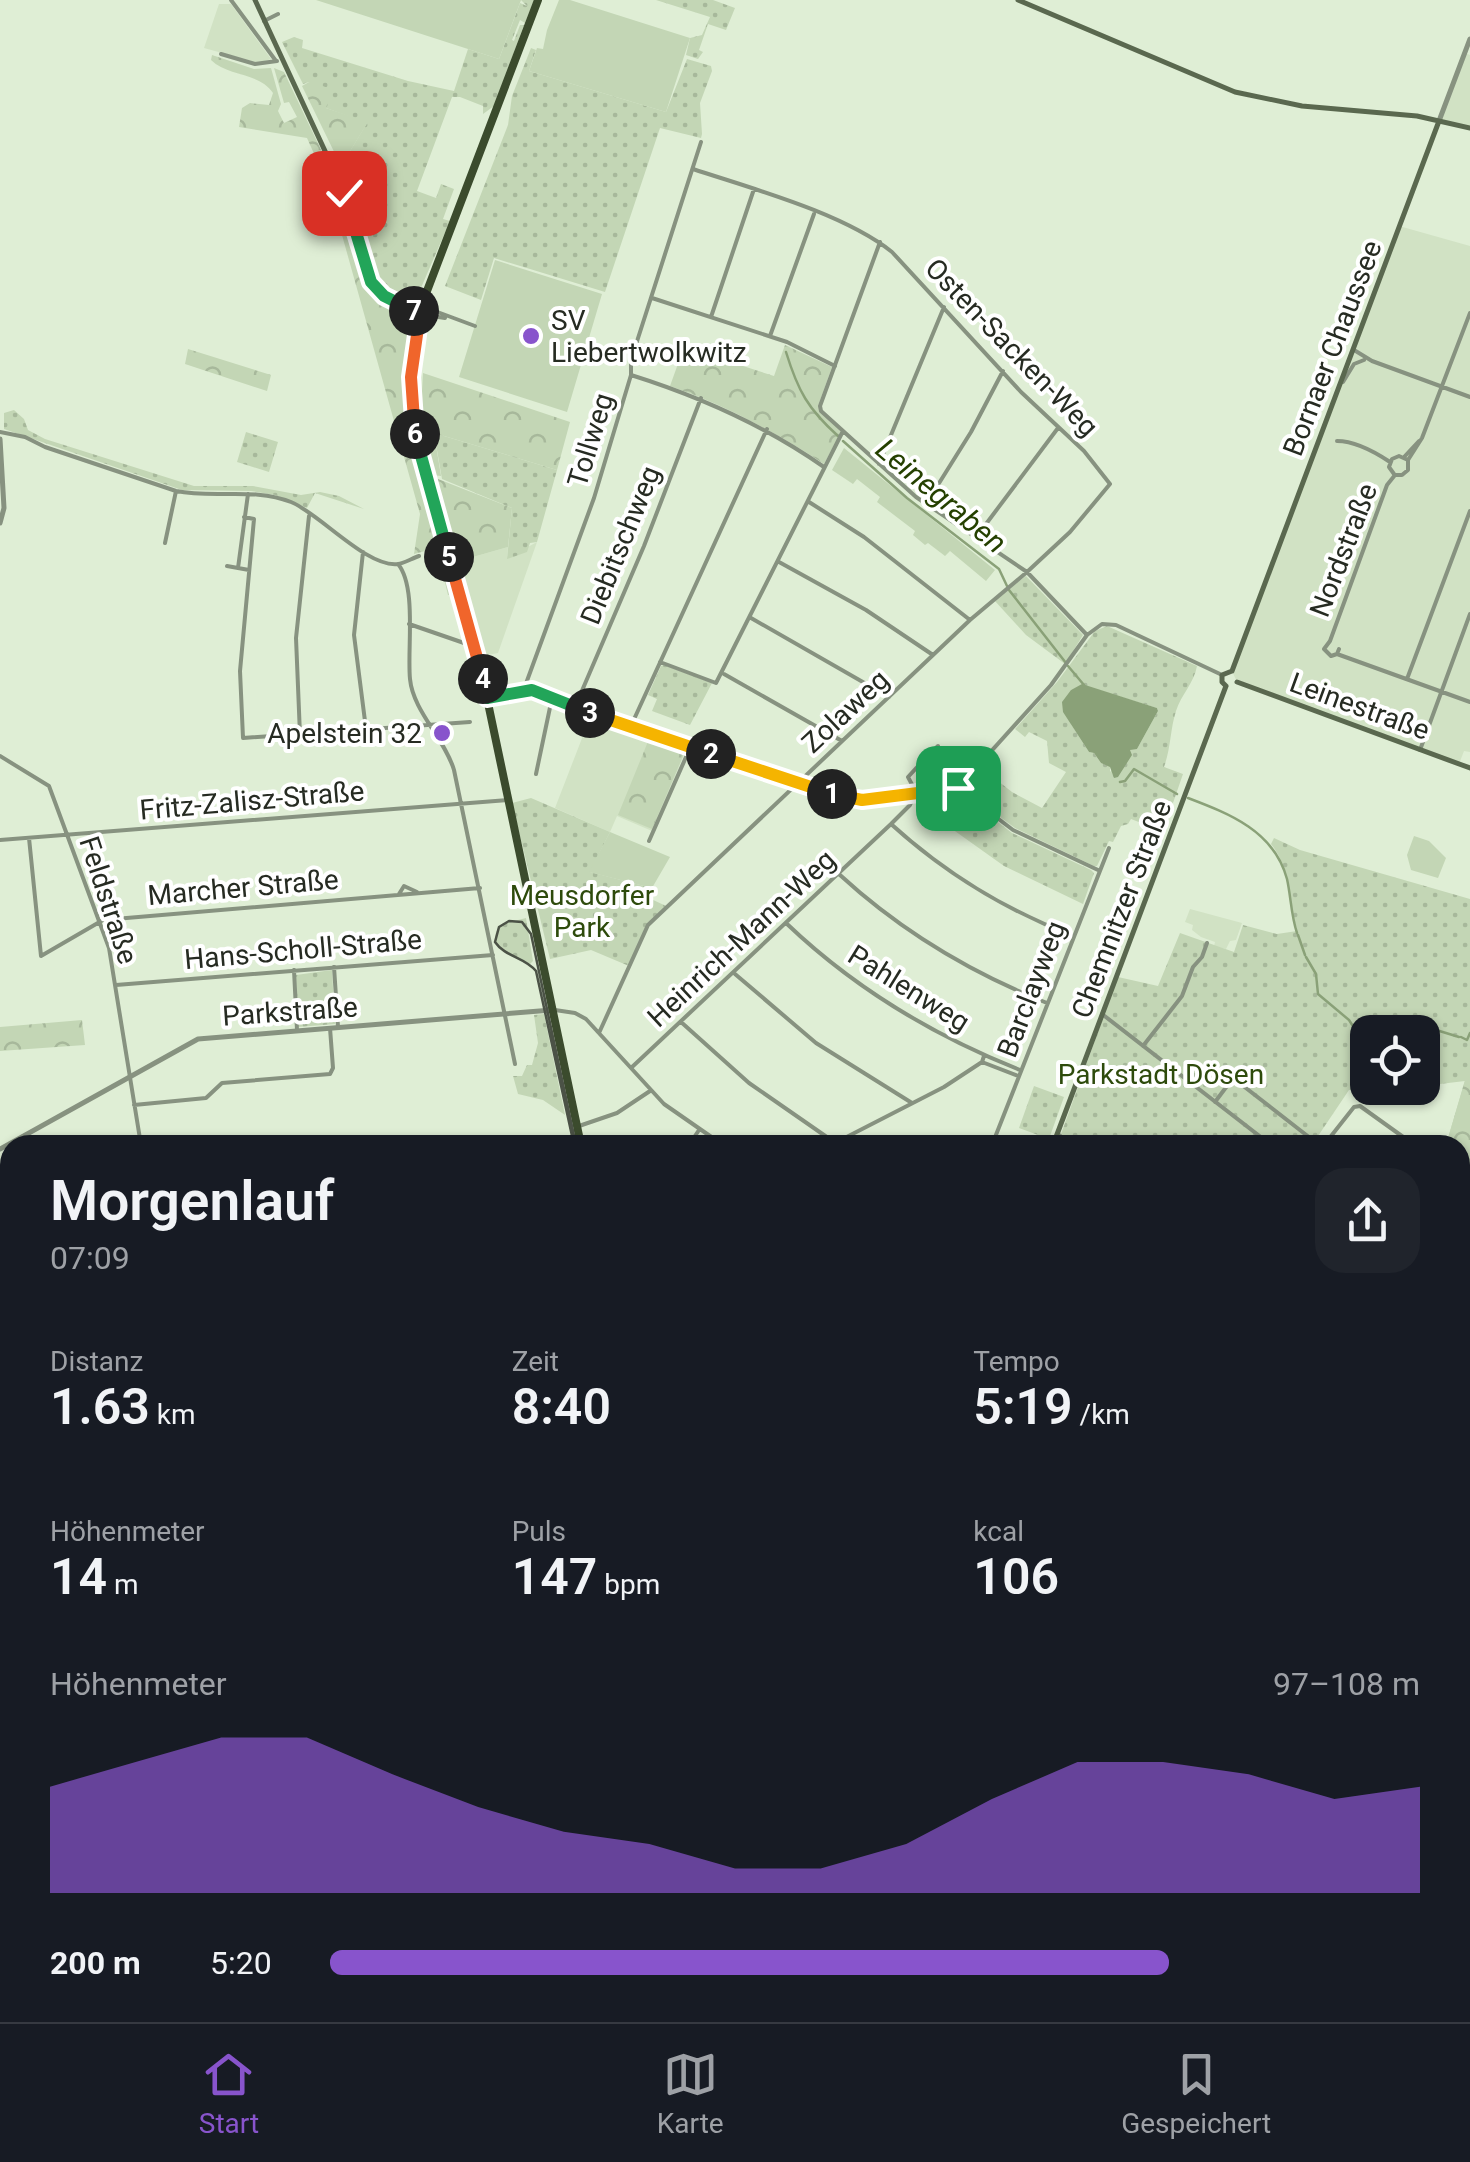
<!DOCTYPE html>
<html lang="de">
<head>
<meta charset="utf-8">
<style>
  :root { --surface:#171b24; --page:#20242c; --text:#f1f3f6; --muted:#9ea1a6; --line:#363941; --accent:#8854cc }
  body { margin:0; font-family:Roboto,sans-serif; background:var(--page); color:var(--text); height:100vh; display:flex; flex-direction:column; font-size:38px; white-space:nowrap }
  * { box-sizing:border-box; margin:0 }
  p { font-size:32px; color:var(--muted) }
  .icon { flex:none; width:55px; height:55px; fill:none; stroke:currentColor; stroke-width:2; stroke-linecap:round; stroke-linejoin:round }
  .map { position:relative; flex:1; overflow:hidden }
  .sheet { position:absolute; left:0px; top:1135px; width:1470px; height:888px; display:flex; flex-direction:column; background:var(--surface); border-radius:30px 30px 0 0; box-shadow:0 2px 8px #0004 }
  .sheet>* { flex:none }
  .controls { position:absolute; left:1350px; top:1015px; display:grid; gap:20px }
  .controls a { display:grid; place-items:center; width:90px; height:90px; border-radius:20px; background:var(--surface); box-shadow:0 2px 8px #0004; font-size:50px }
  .pin { position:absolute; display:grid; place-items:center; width:85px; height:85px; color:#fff; margin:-42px; border-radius:20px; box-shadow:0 5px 15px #0006 }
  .km { position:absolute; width:50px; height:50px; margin:-25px; border-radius:50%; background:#222; color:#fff; font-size:28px; line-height:50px; text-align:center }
  .round { display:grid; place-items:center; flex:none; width:105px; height:105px; border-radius:30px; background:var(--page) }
  .head { display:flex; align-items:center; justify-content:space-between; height:170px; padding:0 50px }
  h1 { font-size:55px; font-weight:600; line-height:75px }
  .figures { display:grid; grid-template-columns:repeat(3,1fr); gap:15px; height:170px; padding:10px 50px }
  .figures div { display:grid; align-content:center }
  .figures b { font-size:50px; font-weight:600 }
  .figures small { font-size:28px; font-weight:400 }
  .figures p { font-size:28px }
  .chart { height:280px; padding:20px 50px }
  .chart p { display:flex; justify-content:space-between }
  .chart svg { width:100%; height:180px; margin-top:10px; fill:var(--accent); opacity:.7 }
  ul { padding:0 50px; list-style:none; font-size:32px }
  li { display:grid; grid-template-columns:160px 120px 1fr; align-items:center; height:75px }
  li i { height:25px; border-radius:12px; background:var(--accent) }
  .dock { display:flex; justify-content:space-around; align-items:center; height:140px; border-top:2px solid var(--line); background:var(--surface); font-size:28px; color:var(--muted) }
  .dock a { display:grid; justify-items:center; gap:5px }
  .dock .current { color:var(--accent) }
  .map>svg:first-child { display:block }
  .built { fill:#d1e2c4 }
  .grass { fill:url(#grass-dots); fill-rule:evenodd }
  .forest { fill:url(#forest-crowns) }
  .garden { fill:#c3d6b5 }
  .water { fill:#8aa178 }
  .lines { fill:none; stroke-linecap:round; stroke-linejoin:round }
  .stream { stroke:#8aa178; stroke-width:2.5 }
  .minor { stroke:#879280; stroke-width:4 }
  .tertiary { stroke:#879280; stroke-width:5 }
  .secondary { stroke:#5a684f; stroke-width:5 }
  .primary { stroke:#3b4b2d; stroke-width:8 }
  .tram { stroke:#4b5246; stroke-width:2.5 }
  .split-1-casing { stroke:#fff; stroke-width:20 }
  .split-2-casing { stroke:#fff; stroke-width:20 }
  .split-3-casing { stroke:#fff; stroke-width:20 }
  .split-4-casing { stroke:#fff; stroke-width:20 }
  .split-5-casing { stroke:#fff; stroke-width:20 }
  .split-6-casing { stroke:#fff; stroke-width:20 }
  .split-7-casing { stroke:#fff; stroke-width:20 }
  .split-8-casing { stroke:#fff; stroke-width:20 }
  .split-1 { stroke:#f5b400; stroke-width:12 }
  .split-2 { stroke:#f5b400; stroke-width:12 }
  .split-3 { stroke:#f5b400; stroke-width:12 }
  .split-4 { stroke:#22a559; stroke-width:12 }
  .split-5 { stroke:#f0652b; stroke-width:12 }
  .split-6 { stroke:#22a559; stroke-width:12 }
  .split-7 { stroke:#f0652b; stroke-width:12 }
  .split-8 { stroke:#22a559; stroke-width:12 }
  .poi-dot { fill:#8854cc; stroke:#fff; stroke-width:4 }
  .labels { text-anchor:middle; stroke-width:8; stroke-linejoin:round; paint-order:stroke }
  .poi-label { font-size:28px; fill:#262b22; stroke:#fff; text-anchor:start }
  .street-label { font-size:28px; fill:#262b22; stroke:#fff }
  .park-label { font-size:28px; fill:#2e4b0c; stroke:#fff }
  .water-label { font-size:30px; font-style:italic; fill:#254000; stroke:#fff }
</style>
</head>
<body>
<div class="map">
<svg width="1470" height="2022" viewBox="0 0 1470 2022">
  <defs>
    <pattern id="grass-dots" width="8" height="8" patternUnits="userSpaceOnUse" patternTransform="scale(2.5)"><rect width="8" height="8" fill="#c3d6b5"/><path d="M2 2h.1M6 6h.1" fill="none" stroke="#a7b89b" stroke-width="1.8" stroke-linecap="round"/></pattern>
    <pattern id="forest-crowns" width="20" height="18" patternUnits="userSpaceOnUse" patternTransform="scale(2.5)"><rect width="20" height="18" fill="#c3d6b5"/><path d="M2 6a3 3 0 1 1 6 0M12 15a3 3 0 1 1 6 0" fill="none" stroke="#a7b89b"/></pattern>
  </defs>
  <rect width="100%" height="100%" fill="#dfeed5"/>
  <path class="built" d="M219 4H231L271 59 259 63 204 48Z
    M1465 53 1470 55V128L1439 121Z
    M1399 226 1470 246V752L1464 751 1459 764 1237 682 1232 671Z
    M537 542 498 653 482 656 459 561 508 547 507 558Z
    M591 715 680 747 684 755 652 831 617 816 610 832 555 808Z
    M1190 909 1242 923 1236 940 1230 941 1226 949 1214 946 1215 942 1201 937 1192 930 1193 925 1185 922Z"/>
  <path class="grass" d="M521 0H534L525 23 520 20 512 40 514 41 520 25H524L494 106 483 114V106L460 97H452L417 191 436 198 441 184 454 189 443 219 450 221 417 297 389 294 374 276 341 166 367 123 326 108 309 82 303 84 282 42 294 37 303 40 302 48 408 81 454 91 468 49 499 59 520 3 527 6Z
    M656 0H713L735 8 726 30 708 24 699 50 703 52 698 59 686 55 690 38 702 35 710 17Z
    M531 48 536 50 529 71 666 112 687 59 711 66 712 71 700 103 702 134 701 138 660 128 605 292 494 258 481 300 445 286 508 125 512 96Z
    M14 410 24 419 28 430 45 439 194 486H253L301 495 320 492 339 496 364 509 315 493 307 508 275 495 251 491 182 490 4 429V413Z
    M246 432 278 442 269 472 237 462Z
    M434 433 557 470 537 542 530 543 527 552 507 559 512 508 442 479Z
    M1026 576 1083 635 1065 664 1026 635 994 600Z
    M1107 626 1197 666C1194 683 1181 695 1176 711 1170 730 1171 748 1164 767L1183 774 1155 855 1145 851 1154 828 1131 819 1128 824 1121 826 1113 842 1109 841 1097 866H1094L1015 828 962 789 980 767 1012 792 1042 808 1066 772 1049 763 1047 741 1029 732 1025 737 1015 729 1057 682 1095 631ZM1082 685 1157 708 1158 711 1137 749H1131L1110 772V766L1101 763 1094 753 1089 752 1071 724V690Z
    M664 665 712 683 690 725 652 711 657 699 648 695 661 666Z
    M959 792 1012 833 1091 870 1094 873 1083 904 1004 866 938 819Z
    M531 798 610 832 590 872 652 888 649 898 666 906 648 925 629 966 591 950 550 959 512 803Z
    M1274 838 1300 850 1470 899V1481L1460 1477V1145H1446L1465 1081 1423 1086 1422 1032H1368V1088H1406L1349 1090 1312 1145H1057L1118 977 1158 986 1180 933 1234 952 1243 925 1277 934 1297 931C1289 901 1291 869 1271 844Z
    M526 918 533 961 530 964 503 951 495 942 496 932 502 924Z
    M332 970 335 1024 298 1027 296 975Z
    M544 1014 565 1115 543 1100 518 1094 513 1076H522L527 1065H532L538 1043 534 1015Z
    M1034 1086 1064 1097 1049 1139 1019 1128Z
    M1470 1497V2022H1314L1316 2013 1460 2012V1502Z"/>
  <path class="forest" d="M212 55 254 69 271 68 281 104 278 111 284 123 297 117 289 102 284 103 274 68 284 72 333 175 365 279 383 300 412 316 404 378 407 408 435 523 432 526 436 528 455 594 448 595 438 553 427 556 425 551 414 554 420 514 328 185 307 138 239 127 242 108 250 103 269 105 273 93C259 72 228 77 211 60Z
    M309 82 332 89 326 108 368 122 341 166 302 86Z
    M785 345 832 367 818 406 841 432 824 464C775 432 725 405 670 386L684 347 774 376Z
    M188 349 271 375 267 391 185 364Z
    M423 373 570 422 557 470 434 433 441 476 432 475 421 409Z
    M433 477 512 508 508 547 459 561Z
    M649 739 679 749 683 756 652 829 618 815Z
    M82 1020 85 1045 0 1051V1027Z
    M1470 1078V1481L1460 1477V1145H1446L1465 1080Z
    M1316 2013V2012L1449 2013 1448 2022H1314Z"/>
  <path class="garden" d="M316 0H521L499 59Z
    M559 0H570L690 38 666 112 529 71 537 48 543 49 547 30Z
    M495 260 602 294 567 412 459 377Z
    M844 448 995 570 986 581 950 551 945 556 928 543 925 545 913 535 915 531 877 502 880 497 857 479 853 484 832 470Z
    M610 832 670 857 652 888 589 872Z
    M1414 836 1429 841 1446 858 1438 878 1411 870 1407 855Z
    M967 2013V2012L1248 2013 1243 2022H962Z"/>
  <path class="water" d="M1082 684 1157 708 1158 711 1137 749 1130 750 1132 755 1118 777 1114 778 1110 767 1101 763 1094 753 1089 752 1063 712 1062 702 1071 690Z"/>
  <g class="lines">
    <path class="stream" d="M786 352C798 391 808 409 838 436
      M843 441 907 498 999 569 1007 586
      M1009 590 1066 663
      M1068 666 1084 685
      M1120 782 1125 781 1134 769 1177 794
      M1188 798C1230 814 1274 831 1287 879 1291 897 1291 915 1297 933
      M1298 935 1305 955
      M1306 957 1316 974 1318 994 1349 1020 1356 1031 1393 1032
      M1409 1032H1413
      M1420 1032 1433 1029 1459 1037
      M1461 1037 1467 1040 1470 1033"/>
    <path class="minor" d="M231 0 276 61
      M264 21 278 14
      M221 54 255 64 277 61
      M880 242 820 406 821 411 916 497 1027 572 1087 635
      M652 298 787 342 835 366
      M424 307 475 326
      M425 315 445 318
      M711 317 754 189
      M770 336 814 214
      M1354 350 1372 361 1470 397
      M631 375C701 397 764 425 824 467
      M1343 382 1354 364 1364 360
      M0 432 25 437 45 447 176 491C215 499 253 487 291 502 319 513 367 568 398 564 402 564 413 558 419 556
      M1337 441C1356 441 1375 452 1390 462
      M1405 456 1419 441
      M879 464 944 307
      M1394 474 1389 467 1392 459 1399 456 1408 460
      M809 502 864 537 970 620
      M926 504 971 432 1003 371
      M244 517 254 519 240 671 243 738 470 722
      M977 536 1058 428
      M165 543 176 491
      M363 552 354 635 366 729
      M779 562 866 610 933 655
      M398 564C417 587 407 649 410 679 413 711 445 739 454 770L515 1064
      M227 566 249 570
      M238 568 248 494
      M751 618 889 697
      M409 624 464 643
      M1339 649 1337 654 1331 656 1324 649 1330 641 1387 485 1395 475H1402L1408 470V460L1422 438 1470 313
      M1337 654 1470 702
      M660 662 716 683 843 431
      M724 674 842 741
      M1407 679 1470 511
      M524 689 594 498 631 375V360L701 142
      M487 698 532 690 649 735 846 798 862 800 958 788 1051 685 1087 635 1102 624 1116 625 1220 674
      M575 707 644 546 701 398
      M630 728 767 429
      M300 735 296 638 309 516
      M1420 750 1470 614
      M0 756 49 786 109 948 141 1145
      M921 763 938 746
      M536 774 552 698
      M958 788 1013 830 1098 870
      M916 792 908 777 921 763 943 782 944 789
      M891 824C946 874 1004 909 1073 936
      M29 838 41 956 103 920 480 888
      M0 840 508 800
      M649 841 690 748
      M840 875C902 932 969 972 1047 1003
      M399 894 404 886 417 892
      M786 923C855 989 932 1035 1020 1070
      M334 967 338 1027
      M294 970 297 1030
      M735 974 816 1043 912 1103
      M116 985 493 955
      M555 1010 575 1013 586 1019 664 1104 723 1145
      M1102 1014 1271 1145
      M681 1022 749 1083 834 1142
      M599 1033 648 925 970 620 1027 572 1070 532 1110 484 1084 451 1021 392 892 252C843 213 753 189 693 169
      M1143 1046 1182 996 1193 967 1202 957 1207 943
      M982 1062 1018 1076
      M631 1068 891 824 910 805 916 792
      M1215 1102 1233 1078 1314 1141 1312 1145
      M134 1105 206 1098 222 1083 330 1074 333 1068 330 1028
      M579 1126 617 1113 650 1091
      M1058 1134 1071 1145
      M689 1145 699 1130
      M831 1145 944 1087 982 1062 984 1056
      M992 1145 1109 848
      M1115 1145H1119
      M1324 1145 1354 1107 1360 1106 1406 1139 1407 1145
      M1460 1505 1470 1500
      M0 1572 10 1563
      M630 2012 641 2022
      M569 2022 572 2012"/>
    <path class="tertiary" d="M1439 121 1470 39
      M0 439 4 508 0 523
      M0 1149 198 1039 552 1010
      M0 1438 10 1445
      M903 2012 924 2022"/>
    <path class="secondary" d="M255 0 338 179 371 282 384 296 420 314
      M1018 0 1235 92 1302 106 1417 116 1470 128
      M401 302 422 307
      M1232 671 1439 121
      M1237 682 1470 768
      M1226 686 1222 682V675L1232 671
      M1053 1145 1226 686"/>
    <path class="primary" d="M538 0 427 291 415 342 411 390 420 456 480 665 581 1145
      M779 2012 781 2022
      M789 2012 791 2022"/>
    <path class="tram" d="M574 1145 536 971C525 957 505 957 495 942L499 927 509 921 522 922 531 934 576 1145
      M785 2012 787 2022"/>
  </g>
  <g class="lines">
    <defs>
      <path id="split-1" d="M832 794 862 800 958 788"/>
      <path id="split-2" d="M711 754 832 794"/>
      <path id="split-3" d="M590 713 711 754"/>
      <path id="split-4" d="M483 679 487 698 532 690 590 713"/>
      <path id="split-5" d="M449 557 483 679"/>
      <path id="split-6" d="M415 434 449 557"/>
      <path id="split-7" d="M414 311 420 314 411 377 415 434"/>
      <path id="split-8" d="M344 193 371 282 384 296 414 311"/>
    </defs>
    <use href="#split-1" class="split-1-casing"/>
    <use href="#split-2" class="split-2-casing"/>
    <use href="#split-3" class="split-3-casing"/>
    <use href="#split-4" class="split-4-casing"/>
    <use href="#split-5" class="split-5-casing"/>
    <use href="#split-6" class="split-6-casing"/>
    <use href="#split-7" class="split-7-casing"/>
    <use href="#split-8" class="split-8-casing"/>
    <use href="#split-1" class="split-1"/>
    <use href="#split-2" class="split-2"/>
    <use href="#split-3" class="split-3"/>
    <use href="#split-4" class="split-4"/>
    <use href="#split-5" class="split-5"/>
    <use href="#split-6" class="split-6"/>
    <use href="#split-7" class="split-7"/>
    <use href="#split-8" class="split-8"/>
  </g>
  <g class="poi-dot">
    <circle cx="531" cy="336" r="10"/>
    <circle cx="442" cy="733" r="10"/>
  </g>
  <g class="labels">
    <g class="poi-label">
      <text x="551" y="330">SV<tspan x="551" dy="32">Liebertwolkwitz</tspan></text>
      <text x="422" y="743" text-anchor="end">Apelstein 32</text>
    </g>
    <g class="street-label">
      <text transform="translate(1012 347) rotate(46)" y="10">Osten-Sacken-Weg</text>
      <text transform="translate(1332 348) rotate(-69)" y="10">Bornaer Chaussee</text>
      <text transform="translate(590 440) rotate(-73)" y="10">Tollweg</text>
      <text transform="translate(620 545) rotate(-68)" y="10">Diebitschweg</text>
      <text transform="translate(1343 550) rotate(-69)" y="10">Nordstraße</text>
      <text transform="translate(1360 706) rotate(20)" y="10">Leinestraße</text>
      <text transform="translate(845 711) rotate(-43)" y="10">Zolaweg</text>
      <text transform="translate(252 800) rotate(-5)" y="10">Fritz-Zalisz-Straße</text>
      <text transform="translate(243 887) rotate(-5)" y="10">Marcher Straße</text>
      <text transform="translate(109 900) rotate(72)" y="10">Feldstraße</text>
      <text transform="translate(1121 909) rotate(-69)" y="10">Chemnitzer Straße</text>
      <text transform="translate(741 938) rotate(-43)" y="10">Heinrich-Mann-Weg</text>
      <text transform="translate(303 949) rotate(-5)" y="10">Hans-Scholl-Straße</text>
      <text transform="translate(909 988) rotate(32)" y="10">Pahlenweg</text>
      <text transform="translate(1031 989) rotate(-69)" y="10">Barclayweg</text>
      <text transform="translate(290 1011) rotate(-4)" y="10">Parkstraße</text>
    </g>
    <g class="park-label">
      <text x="582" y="905">Meusdorfer<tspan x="582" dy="32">Park</tspan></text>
      <text x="1161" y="1084">Parkstadt Dösen</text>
    </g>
    <g class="water-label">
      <text transform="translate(941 496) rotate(40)" y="10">Leinegraben</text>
    </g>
  </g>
</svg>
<div class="controls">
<a><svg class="icon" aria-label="locate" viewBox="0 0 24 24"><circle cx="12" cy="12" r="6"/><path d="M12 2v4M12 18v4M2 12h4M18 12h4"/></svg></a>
</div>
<div class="pin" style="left:958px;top:788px;background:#1e9e55"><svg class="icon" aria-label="arrive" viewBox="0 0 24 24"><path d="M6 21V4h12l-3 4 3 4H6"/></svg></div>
<div class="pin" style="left:344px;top:193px;background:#d93025"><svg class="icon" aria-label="check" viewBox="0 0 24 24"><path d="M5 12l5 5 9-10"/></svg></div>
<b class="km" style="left:832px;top:794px">1</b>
<b class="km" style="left:711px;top:754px">2</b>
<b class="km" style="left:590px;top:713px">3</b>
<b class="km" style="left:483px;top:679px">4</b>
<b class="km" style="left:449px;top:557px">5</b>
<b class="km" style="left:415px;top:434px">6</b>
<b class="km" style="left:414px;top:311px">7</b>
<section class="sheet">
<div class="head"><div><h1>Morgenlauf</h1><p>07:09</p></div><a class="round"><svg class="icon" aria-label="share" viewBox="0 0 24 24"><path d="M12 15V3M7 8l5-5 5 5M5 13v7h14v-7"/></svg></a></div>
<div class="figures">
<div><p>Distanz</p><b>1.63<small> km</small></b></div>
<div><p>Zeit</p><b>8:40</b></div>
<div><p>Tempo</p><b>5:19<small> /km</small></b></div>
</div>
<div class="figures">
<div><p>Höhenmeter</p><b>14<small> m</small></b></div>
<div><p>Puls</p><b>147<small> bpm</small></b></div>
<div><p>kcal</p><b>106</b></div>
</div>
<div class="chart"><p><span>Höhenmeter</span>97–108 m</p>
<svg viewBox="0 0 160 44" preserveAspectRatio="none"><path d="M0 44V18L10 12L20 6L30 6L40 15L50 23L60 29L70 32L80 38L90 38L100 32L110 21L120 12L130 12L140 15L150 21L160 18V44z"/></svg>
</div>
<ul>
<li><b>200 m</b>5:20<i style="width:77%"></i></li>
</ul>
</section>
</div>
<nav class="dock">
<a class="current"><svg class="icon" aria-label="home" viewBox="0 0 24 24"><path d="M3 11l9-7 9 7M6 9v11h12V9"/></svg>Start</a>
<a><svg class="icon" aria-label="map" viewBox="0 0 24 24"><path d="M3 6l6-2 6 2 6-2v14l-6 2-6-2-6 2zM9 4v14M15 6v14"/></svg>Karte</a>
<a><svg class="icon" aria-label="saved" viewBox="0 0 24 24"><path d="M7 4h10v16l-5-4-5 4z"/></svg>Gespeichert</a>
</nav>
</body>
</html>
